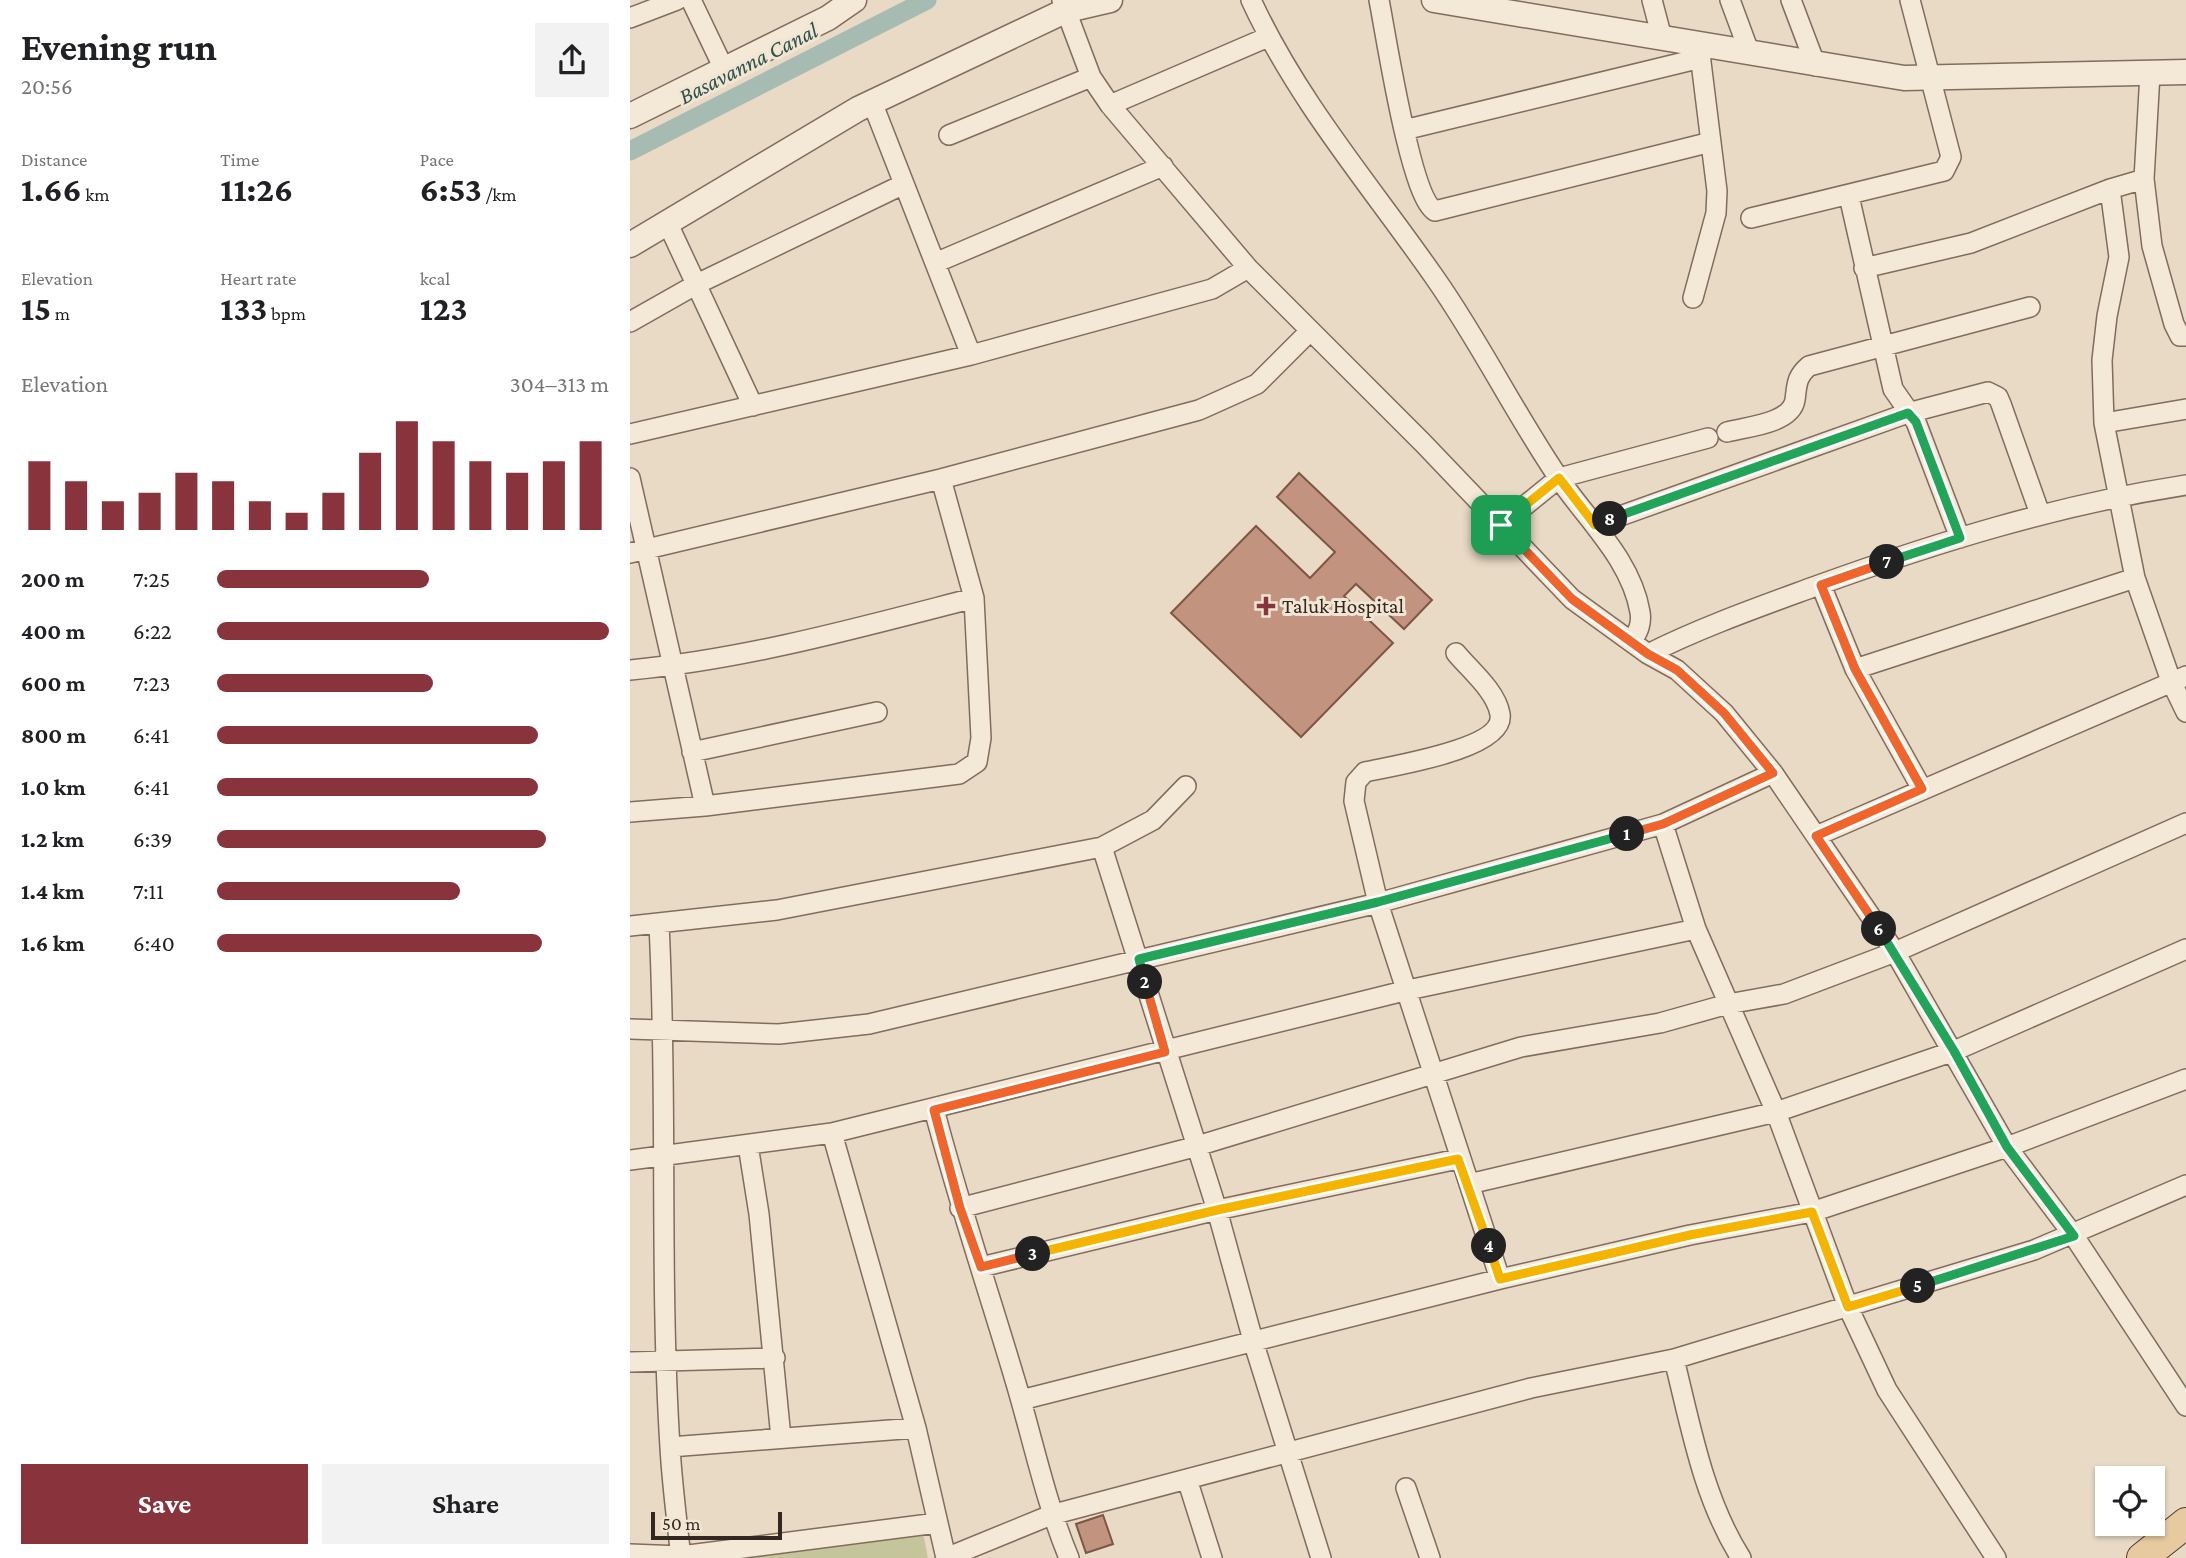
<!DOCTYPE html>
<html lang="en">
<head>
<meta charset="utf-8">
<style>
  :root { --surface:#fff; --page:#f2f2f2; --text:#202124; --muted:#757577; --accent:#89343d }
  body { margin:0; font-family:"Crimson Pro",serif; background:var(--page); color:var(--text); height:100vh; display:flex; flex-direction:column; font-size:26px; white-space:nowrap }
  * { box-sizing:border-box; margin:0 }
  p { font-size:23px; color:var(--muted) }
  .icon { flex:none; width:38px; height:38px; fill:none; stroke:currentColor; stroke-width:2; stroke-linecap:round; stroke-linejoin:round }
  .map { position:relative; flex:1; overflow:hidden }
  .drawer { display:flex; flex-direction:column; background:var(--surface); width:630px }
  .drawer>* { flex:none }
  .controls { position:absolute; left:1465px; top:1466px; display:grid; gap:14px }
  .controls a { display:grid; place-items:center; width:70px; height:70px; border-radius:0px; background:var(--surface); box-shadow:0 2px 5px #0004; font-size:35px }
  .scale { position:absolute; left:21px; bottom:18px; width:131px; box-sizing:border-box; padding-left:7px; border:4px solid #33271f; border-top:0; font-size:19px; line-height:24px; white-space:nowrap; color:#33271f; -webkit-text-stroke:5px #f1e5d3; paint-order:stroke }
  .pin { position:absolute; display:grid; place-items:center; width:60px; height:60px; color:#fff; margin:-30px; border-radius:14px; box-shadow:0 4px 10px #0006 }
  .km { position:absolute; width:35px; height:35px; margin:-18px; border-radius:50%; background:#222; color:#fff; font-size:19px; line-height:35px; text-align:center }
  .round { display:grid; place-items:center; flex:none; width:74px; height:74px; border-radius:0px; background:var(--page) }
  .summary { display:flex; align-items:center; justify-content:space-between; height:119px; padding:0 21px }
  h1 { font-size:38px; font-weight:700; line-height:52px }
  .metrics { display:grid; grid-template-columns:repeat(3,1fr); gap:10px; height:119px; padding:7px 21px }
  .metrics div { display:grid; align-content:center }
  .metrics b { font-size:35px; font-weight:700 }
  .metrics small { font-size:19px; font-weight:400 }
  .metrics p { font-size:19px }
  .chart { height:196px; padding:14px 21px }
  .chart p { display:flex; justify-content:space-between }
  .chart svg { width:100%; height:126px; margin-top:7px; stroke:var(--accent); stroke-width:6 }
  .primary-button { display:flex; gap:14px; margin-top:auto; padding:14px 21px }
  .primary-button a { flex:1; height:80px; border-radius:0px; background:var(--accent); color:#fff; font-size:28px; font-weight:700; line-height:80px; text-align:center }
  .primary-button a+a { background:var(--page); color:var(--text) }
  ul { padding:0 21px; list-style:none; font-size:23px }
  li { display:grid; grid-template-columns:112px 84px 1fr; align-items:center; height:52px }
  li i { height:18px; border-radius:9px; background:var(--accent) }
  main { display:flex; flex:1; min-height:0 }
  .map>svg:first-child { display:block }
  .green { fill:#c4c59a }
  .lines { fill:none; stroke-linecap:round; stroke-linejoin:round }
  .canal { stroke:#a6bcb3; stroke-width:19 }
  .building { fill:#c2947f; stroke:#7d5646; stroke-width:2 }
  .minor-casing { stroke:#816c5d; stroke-width:22 }
  .tertiary-casing { stroke:#816c5d; stroke-width:27 }
  .primary-casing { stroke:#4f3c31; stroke-width:32 }
  .minor { stroke:#f4e8d7; stroke-width:19 }
  .tertiary { stroke:#f4e8d7; stroke-width:24 }
  .primary { stroke:#e7caa0; stroke-width:30 }
  .split-1-casing { stroke:#fff; stroke-width:14 }
  .split-2-casing { stroke:#fff; stroke-width:14 }
  .split-3-casing { stroke:#fff; stroke-width:14 }
  .split-4-casing { stroke:#fff; stroke-width:14 }
  .split-5-casing { stroke:#fff; stroke-width:14 }
  .split-6-casing { stroke:#fff; stroke-width:14 }
  .split-7-casing { stroke:#fff; stroke-width:14 }
  .split-8-casing { stroke:#fff; stroke-width:14 }
  .split-9-casing { stroke:#fff; stroke-width:14 }
  .split-1 { stroke:#f0652b; stroke-width:9 }
  .split-2 { stroke:#22a559; stroke-width:9 }
  .split-3 { stroke:#f0652b; stroke-width:9 }
  .split-4 { stroke:#f5b400; stroke-width:9 }
  .split-5 { stroke:#f5b400; stroke-width:9 }
  .split-6 { stroke:#22a559; stroke-width:9 }
  .split-7 { stroke:#f0652b; stroke-width:9 }
  .split-8 { stroke:#22a559; stroke-width:9 }
  .split-9 { stroke:#f5b400; stroke-width:9 }
  .poi-dot { fill:#89343d; stroke:#f1e5d3; stroke-width:2.5 }
  .labels { text-anchor:middle; stroke-width:6; stroke-linejoin:round; paint-order:stroke }
  .poi-label { font-size:21px; fill:#33271f; stroke:#f1e5d3; text-anchor:start }
  .water-label { font-size:23px; font-style:italic; fill:#30514b; stroke:#f1e5d3 }
</style>
</head>
<body>
<main>
<section class="drawer">
<div class="summary"><div><h1>Evening run</h1><p>20:56</p></div><a class="round"><svg class="icon" aria-label="share" viewBox="0 0 24 24"><path d="M12 15V3M7 8l5-5 5 5M5 13v7h14v-7"/></svg></a></div>
<div class="metrics">
<div><p>Distance</p><b>1.66<small> km</small></b></div>
<div><p>Time</p><b>11:26</b></div>
<div><p>Pace</p><b>6:53<small> /km</small></b></div>
</div>
<div class="metrics">
<div><p>Elevation</p><b>15<small> m</small></b></div>
<div><p>Heart rate</p><b>133<small> bpm</small></b></div>
<div><p>kcal</p><b>123</b></div>
</div>
<div class="chart"><p><span>Elevation</span>304–313 m</p>
<svg viewBox="0 0 160 44" preserveAspectRatio="none"><path d="M5 44V20M15 44V27M25 44V34M35 44V31M45 44V24M55 44V27M65 44V34M75 44V38M85 44V31M95 44V17M105 44V6M115 44V13M125 44V20M135 44V24M145 44V20M155 44V13"/></svg>
</div>
<ul>
<li><b>200 m</b>7:25<i style="width:54%"></i></li>
<li><b>400 m</b>6:22<i style="width:100%"></i></li>
<li><b>600 m</b>7:23<i style="width:55%"></i></li>
<li><b>800 m</b>6:41<i style="width:82%"></i></li>
<li><b>1.0 km</b>6:41<i style="width:82%"></i></li>
<li><b>1.2 km</b>6:39<i style="width:84%"></i></li>
<li><b>1.4 km</b>7:11<i style="width:62%"></i></li>
<li><b>1.6 km</b>6:40<i style="width:83%"></i></li>
</ul>
<div class="primary-button"><a>Save</a><a>Share</a></div>
</section>
<div class="map">
<svg width="1556" height="1558" viewBox="0 0 1556 1558">
  <rect width="100%" height="100%" fill="#e8dac5"/>
  <path class="green" d="M292 1528 298 1558H61Z"/>
  <g class="lines">
    <path class="canal" d="M0 151 297 0"/>
  </g>
  <path class="building" d="M669 473 802 600 774 629 726 584 714 596 763 643 671 737 541 613 626 526 680 578 705 552 647 497Z
    M473 1515 483 1544 456 1553 446 1524Z"/>
  <g class="lines">
    <defs>
      <path id="minor" d="M61 0 94 69
        M432 0 461 77 480 105 618 268 793 443 942 599 1018 654 1047 670 1094 713 1143 773 1265 952 1377 1147 1444 1236 1556 1406
        M621 0C668 102 741 186 805 278 850 342 884 412 928 477 956 519 1001 559 1010 612 1012 624 1008 631 1002 642
        M749 0C756 35 780 196 805 211L1081 142
        M1022 0 1032 38
        M1100 0 1120 54
        M1161 0 1186 66
        M0 18 47 0
        M1520 73 1514 179 1522 246 1544 324 1550 336H1556
        M242 102 341 355
        M480 105 638 37
        M774 130 1071 58
        M319 135 461 77
        M1480 189 1489 257 1477 316 1472 360 1474 423 1505 578 1541 681 1556 712
        M1219 196 1263 389 1286 422 1330 538
        M1121 218 1314 171 1321 157 1280 0
        M38 224 123 406
        M305 263 533 166
        M1234 268 1341 243 1480 189 1514 179
        M1063 298 1086 213 1087 191 1069 46
        M0 322 67 284 274 184
        M1474 423 1556 409
        M1097 432C1115 427 1161 424 1165 400 1167 385 1166 377 1179 366L1400 307
        M0 434 341 355 582 289 618 268
        M0 478 75 806
        M871 525 929 478 1078 438
        M965 525 1278 413 1358 392 1368 397 1371 404 1410 514
        M0 553 311 479 569 410 627 384 679 332
        M1191 585 1225 669 1292 789
        M826 653C840 670 866 691 870 714 876 749 761 766 735 772L726 782 724 801 748 903 870 1279
        M1018 654C1072 627 1129 607 1186 586 1308 542 1427 505 1556 485
        M1225 669 1505 578
        M0 670C117 659 231 627 344 598
        M62 752 247 712
        M0 812 75 806 329 774 347 762 351 738 344 598 311 479
        M1186 836 1556 676
        M472 847 587 1210 624 1344 691 1558
        M29 925C38 1099 29 1273 40 1447 42 1484 47 1521 51 1558
        M0 926 147 910 472 847 523 820 556 786
        M1066 929 1146 1112 1218 1307 1257 1390 1366 1558
        M0 1029 149 1034 239 1024 748 903 1033 824 1143 773
        M304 1109C328 1201 358 1289 385 1380 403 1440 415 1500 439 1558
        M202 1133 286 1428 316 1558
        M118 1145 129 1214 151 1438
        M0 1160 202 1133 778 990 1066 929 1033 824
        M839 1184 1146 1112 1324 1051 1556 949
        M330 1208 564 1147 891 1047 1030 1023 1098 1004 1154 994 1265 952 1556 823
        M351 1267 587 1210 828 1159
        M1044 1359C1061 1427 1073 1498 1111 1558
        M0 1362 145 1358
        M391 1400 870 1279 1060 1235 1182 1212 1377 1147 1556 1079
        M40 1447 286 1428
        M557 1479 582 1558
        M776 1488 800 1558
        M0 1554 51 1556 307 1523
        M316 1558 421 1515 901 1388 1044 1359 1404 1250 1556 1185"/>
      <path id="tertiary" d="M804 0 1274 78 1556 72
        M0 116 198 18 224 0
        M0 245 228 109 437 10 480 0"/>
      <path id="primary" d="M1512 1558 1556 1523"/>
    </defs>
    <use href="#minor" class="minor-casing"/>
    <use href="#tertiary" class="tertiary-casing"/>
    <use href="#primary" class="primary-casing"/>
    <use href="#minor" class="minor"/>
    <use href="#tertiary" class="tertiary"/>
    <use href="#primary" class="primary"/>
  </g>
  <g class="lines">
    <defs>
      <path id="split-1" d="M871 525 942 599 1018 654 1047 670 1094 713 1143 773 1033 824 997 834"/>
      <path id="split-2" d="M515 982 509 959 748 902 997 834"/>
      <path id="split-3" d="M403 1254 351 1267 330 1208 304 1110 535 1052 515 982"/>
      <path id="split-4" d="M403 1254 587 1210 828 1159 859 1246"/>
      <path id="split-5" d="M859 1246 870 1279 1060 1235 1182 1212 1218 1307 1288 1286"/>
      <path id="split-6" d="M1249 929 1324 1051 1377 1147 1444 1236 1288 1286"/>
      <path id="split-7" d="M1249 929 1186 836 1292 789 1225 669 1191 585 1257 562"/>
      <path id="split-8" d="M980 519 1278 413 1286 422 1330 538 1257 562"/>
      <path id="split-9" d="M871 525 929 478 965 525 980 519"/>
    </defs>
    <use href="#split-1" class="split-1-casing"/>
    <use href="#split-2" class="split-2-casing"/>
    <use href="#split-3" class="split-3-casing"/>
    <use href="#split-4" class="split-4-casing"/>
    <use href="#split-5" class="split-5-casing"/>
    <use href="#split-6" class="split-6-casing"/>
    <use href="#split-7" class="split-7-casing"/>
    <use href="#split-8" class="split-8-casing"/>
    <use href="#split-9" class="split-9-casing"/>
    <use href="#split-1" class="split-1"/>
    <use href="#split-2" class="split-2"/>
    <use href="#split-3" class="split-3"/>
    <use href="#split-4" class="split-4"/>
    <use href="#split-5" class="split-5"/>
    <use href="#split-6" class="split-6"/>
    <use href="#split-7" class="split-7"/>
    <use href="#split-8" class="split-8"/>
    <use href="#split-9" class="split-9"/>
  </g>
  <path class="poi-dot" d="M632.5 595.5h7v7h7v7h-7v7h-7v-7h-7v-7h7z"/>
  <g class="labels">
    <g class="poi-label">
      <text x="652" y="613">Taluk Hospital</text>
    </g>
    <g class="water-label">
      <text transform="translate(118 63) rotate(-27)" y="8">Basavanna Canal</text>
    </g>
  </g>
</svg>
<div class="controls">
<a><svg class="icon" aria-label="locate" viewBox="0 0 24 24"><circle cx="12" cy="12" r="6"/><path d="M12 2v4M12 18v4M2 12h4M18 12h4"/></svg></a>
</div>
<div class="scale">50 m</div>
<div class="pin" style="left:871px;top:525px;background:#1e9e55"><svg class="icon" aria-label="arrive" viewBox="0 0 24 24"><path d="M6 21V4h12l-3 4 3 4H6"/></svg></div>
<b class="km" style="left:997px;top:834px">1</b>
<b class="km" style="left:515px;top:982px">2</b>
<b class="km" style="left:403px;top:1254px">3</b>
<b class="km" style="left:859px;top:1246px">4</b>
<b class="km" style="left:1288px;top:1286px">5</b>
<b class="km" style="left:1249px;top:929px">6</b>
<b class="km" style="left:1257px;top:562px">7</b>
<b class="km" style="left:980px;top:519px">8</b>
</div>
</main>
</body>
</html>
